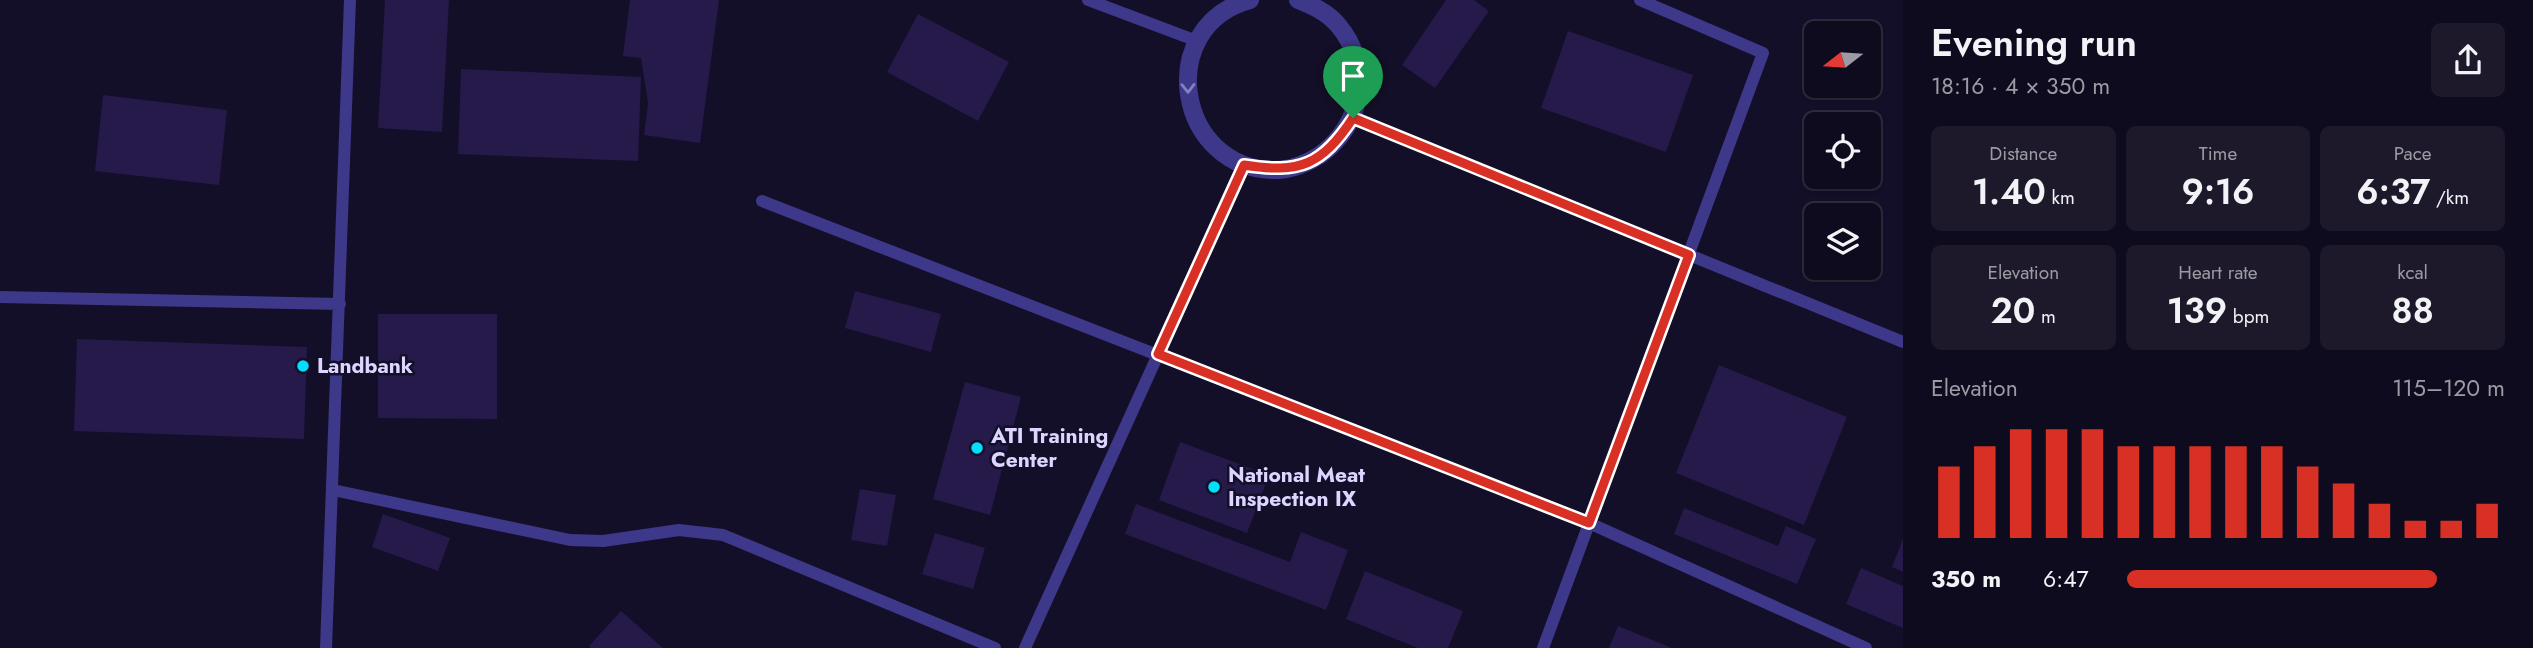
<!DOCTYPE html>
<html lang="en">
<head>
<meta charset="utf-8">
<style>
  :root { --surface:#0f0b1e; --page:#1d192b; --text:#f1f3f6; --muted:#9b9ba4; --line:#2f2b3c; --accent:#d93025 }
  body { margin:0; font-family:Jost,sans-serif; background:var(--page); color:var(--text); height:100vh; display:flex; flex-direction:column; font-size:26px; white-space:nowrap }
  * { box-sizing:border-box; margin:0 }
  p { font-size:23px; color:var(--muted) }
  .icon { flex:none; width:38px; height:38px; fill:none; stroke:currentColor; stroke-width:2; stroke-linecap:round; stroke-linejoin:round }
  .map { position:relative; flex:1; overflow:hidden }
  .drawer { display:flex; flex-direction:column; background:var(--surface); width:630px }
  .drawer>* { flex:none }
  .needle { width:46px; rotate:253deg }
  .controls { position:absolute; left:1804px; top:21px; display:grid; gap:14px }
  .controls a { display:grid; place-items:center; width:77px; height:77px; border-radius:10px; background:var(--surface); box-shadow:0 2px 5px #0004,0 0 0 2px var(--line); font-size:35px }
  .pin { position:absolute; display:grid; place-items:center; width:60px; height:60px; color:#fff; margin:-72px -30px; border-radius:50% 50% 50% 0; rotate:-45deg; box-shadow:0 0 7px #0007 }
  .pin .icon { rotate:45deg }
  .round { display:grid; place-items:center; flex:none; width:74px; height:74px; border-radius:10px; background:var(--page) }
  .head { display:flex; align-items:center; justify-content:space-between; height:119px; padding:0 28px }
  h1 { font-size:38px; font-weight:600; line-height:52px }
  .metrics { display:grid; grid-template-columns:repeat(3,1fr); gap:10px; height:119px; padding:7px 28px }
  .metrics div { display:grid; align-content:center; border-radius:10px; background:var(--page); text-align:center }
  .metrics b { font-size:35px; font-weight:600 }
  .metrics small { font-size:19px; font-weight:400 }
  .metrics p { font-size:19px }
  .chart { height:196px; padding:14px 28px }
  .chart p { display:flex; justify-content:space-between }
  .chart svg { width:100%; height:126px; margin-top:7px; stroke:var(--accent); stroke-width:6 }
  ul { padding:0 28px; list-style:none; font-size:23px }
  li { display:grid; grid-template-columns:112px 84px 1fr; align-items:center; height:52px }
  li i { height:18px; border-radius:9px; background:var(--accent) }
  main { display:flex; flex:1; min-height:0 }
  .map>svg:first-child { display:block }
  .building { fill:#251a4a }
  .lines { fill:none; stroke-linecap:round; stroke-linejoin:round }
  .service { stroke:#3d3889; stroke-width:12 }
  .minor { stroke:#3d3889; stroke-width:18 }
  .oneway { stroke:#847fbe }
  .route-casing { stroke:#fff; stroke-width:14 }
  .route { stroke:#d93025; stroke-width:9 }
  .poi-dot { fill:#01dfff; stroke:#140f28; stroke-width:2.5 }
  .labels { text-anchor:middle; stroke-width:5; stroke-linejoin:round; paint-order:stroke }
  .poi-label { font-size:21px; font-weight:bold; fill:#dbd5ff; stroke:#140f28; text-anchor:start }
</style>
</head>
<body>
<main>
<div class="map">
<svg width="1903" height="648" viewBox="0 0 1903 648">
  <rect width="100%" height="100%" fill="#140f28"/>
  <path class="building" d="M385 0H449L442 132 378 128Z
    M630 0H719L700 143 644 135 648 103 641 58 623 56Z
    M1446 0H1474L1489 11 1435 88 1402 65Z
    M918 14 1009 62 978 121 887 72Z
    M1568 31 1693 75 1666 152 1541 108Z
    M461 69 641 77 638 161 458 154Z
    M103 95 227 110 219 185 95 171Z
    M855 291 941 314 931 352 845 328Z
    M378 314H497V419L378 418Z
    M77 339 307 347 304 439 74 431Z
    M1719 365 1847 417 1804 525 1676 473Z
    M965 382 1021 397 990 515 933 499Z
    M1180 442 1269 475 1247 533 1159 500Z
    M860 489 896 495 887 546 851 540Z
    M1136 504 1290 562 1301 532 1348 550 1326 610 1125 534Z
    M1684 508 1778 546 1786 526 1816 539 1797 584 1674 534Z
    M383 514 450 538 438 571 372 547Z
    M935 533 985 548 973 589 922 574Z
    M1903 539V572L1892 567Z
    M1861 568 1903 586V628L1846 604Z
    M1365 571 1463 611 1448 648H1418L1346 619Z
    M621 611 663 648H591L589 646Z
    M1618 626 1672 648H1609Z"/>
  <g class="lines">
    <path class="service" d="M1088 0 1197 41
      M1353 118 1903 342
      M762 201 1589 523 1866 648
      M0 297 340 304
      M333 490 570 540 603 541 679 530 723 535 995 648
      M326 648 350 0
      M1025 648 1244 165
      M1543 648 1763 53 1640 0"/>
    <path class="minor" d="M1250 0C1153 26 1176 171 1276 170 1291 170 1308 163 1320 155 1363 125 1373 66 1338 25 1327 12 1313 6 1298 0"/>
  </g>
  <defs><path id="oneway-chevron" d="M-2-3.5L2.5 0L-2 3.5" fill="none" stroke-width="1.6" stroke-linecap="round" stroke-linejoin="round" transform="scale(1.75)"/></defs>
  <use class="oneway" href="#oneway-chevron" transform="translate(1188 88) rotate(89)"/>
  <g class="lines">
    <defs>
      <path id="route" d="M1353 118 1689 255 1589 523 1158 354 1244 165C1300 174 1322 165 1353 118Z"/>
    </defs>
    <use href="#route" class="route-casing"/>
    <use href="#route" class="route"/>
  </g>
  <g class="poi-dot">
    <circle cx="303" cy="366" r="7"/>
    <circle cx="977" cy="448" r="7"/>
    <circle cx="1214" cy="487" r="7"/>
  </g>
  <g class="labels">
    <g class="poi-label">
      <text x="317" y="373">Landbank</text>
      <text x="991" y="443">ATI Training<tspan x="991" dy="24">Center</tspan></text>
      <text x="1228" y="482">National Meat<tspan x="1228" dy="24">Inspection IX</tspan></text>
    </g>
  </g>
</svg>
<div class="controls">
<a><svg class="needle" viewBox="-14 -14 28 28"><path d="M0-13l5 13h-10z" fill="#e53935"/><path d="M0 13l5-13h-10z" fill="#9b9ba4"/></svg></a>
<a><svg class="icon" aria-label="locate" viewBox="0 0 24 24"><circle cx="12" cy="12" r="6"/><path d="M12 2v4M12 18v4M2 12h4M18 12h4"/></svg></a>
<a><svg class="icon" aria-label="layers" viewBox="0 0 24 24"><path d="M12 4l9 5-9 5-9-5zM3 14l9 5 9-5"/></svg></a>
</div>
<div class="pin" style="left:1353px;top:118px;background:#1e9e55"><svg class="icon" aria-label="arrive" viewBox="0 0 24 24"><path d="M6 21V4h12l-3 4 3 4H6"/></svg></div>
</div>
<section class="drawer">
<div class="head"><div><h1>Evening run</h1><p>18:16 · 4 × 350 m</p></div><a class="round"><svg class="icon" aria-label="share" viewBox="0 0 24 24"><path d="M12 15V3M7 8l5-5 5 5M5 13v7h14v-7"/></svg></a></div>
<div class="metrics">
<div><p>Distance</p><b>1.40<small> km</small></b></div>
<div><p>Time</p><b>9:16</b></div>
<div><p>Pace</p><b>6:37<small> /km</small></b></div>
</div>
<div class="metrics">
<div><p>Elevation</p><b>20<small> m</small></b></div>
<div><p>Heart rate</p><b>139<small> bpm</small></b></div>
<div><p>kcal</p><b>88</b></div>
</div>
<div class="chart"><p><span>Elevation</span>115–120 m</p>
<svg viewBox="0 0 160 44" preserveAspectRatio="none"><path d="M5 44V19M15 44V12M25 44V6M35 44V6M45 44V6M55 44V12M65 44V12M75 44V12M85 44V12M95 44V12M105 44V19M115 44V25M125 44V32M135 44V38M145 44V38M155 44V32"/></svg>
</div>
<ul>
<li><b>350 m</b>6:47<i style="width:82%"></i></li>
</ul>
</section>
</main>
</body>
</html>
